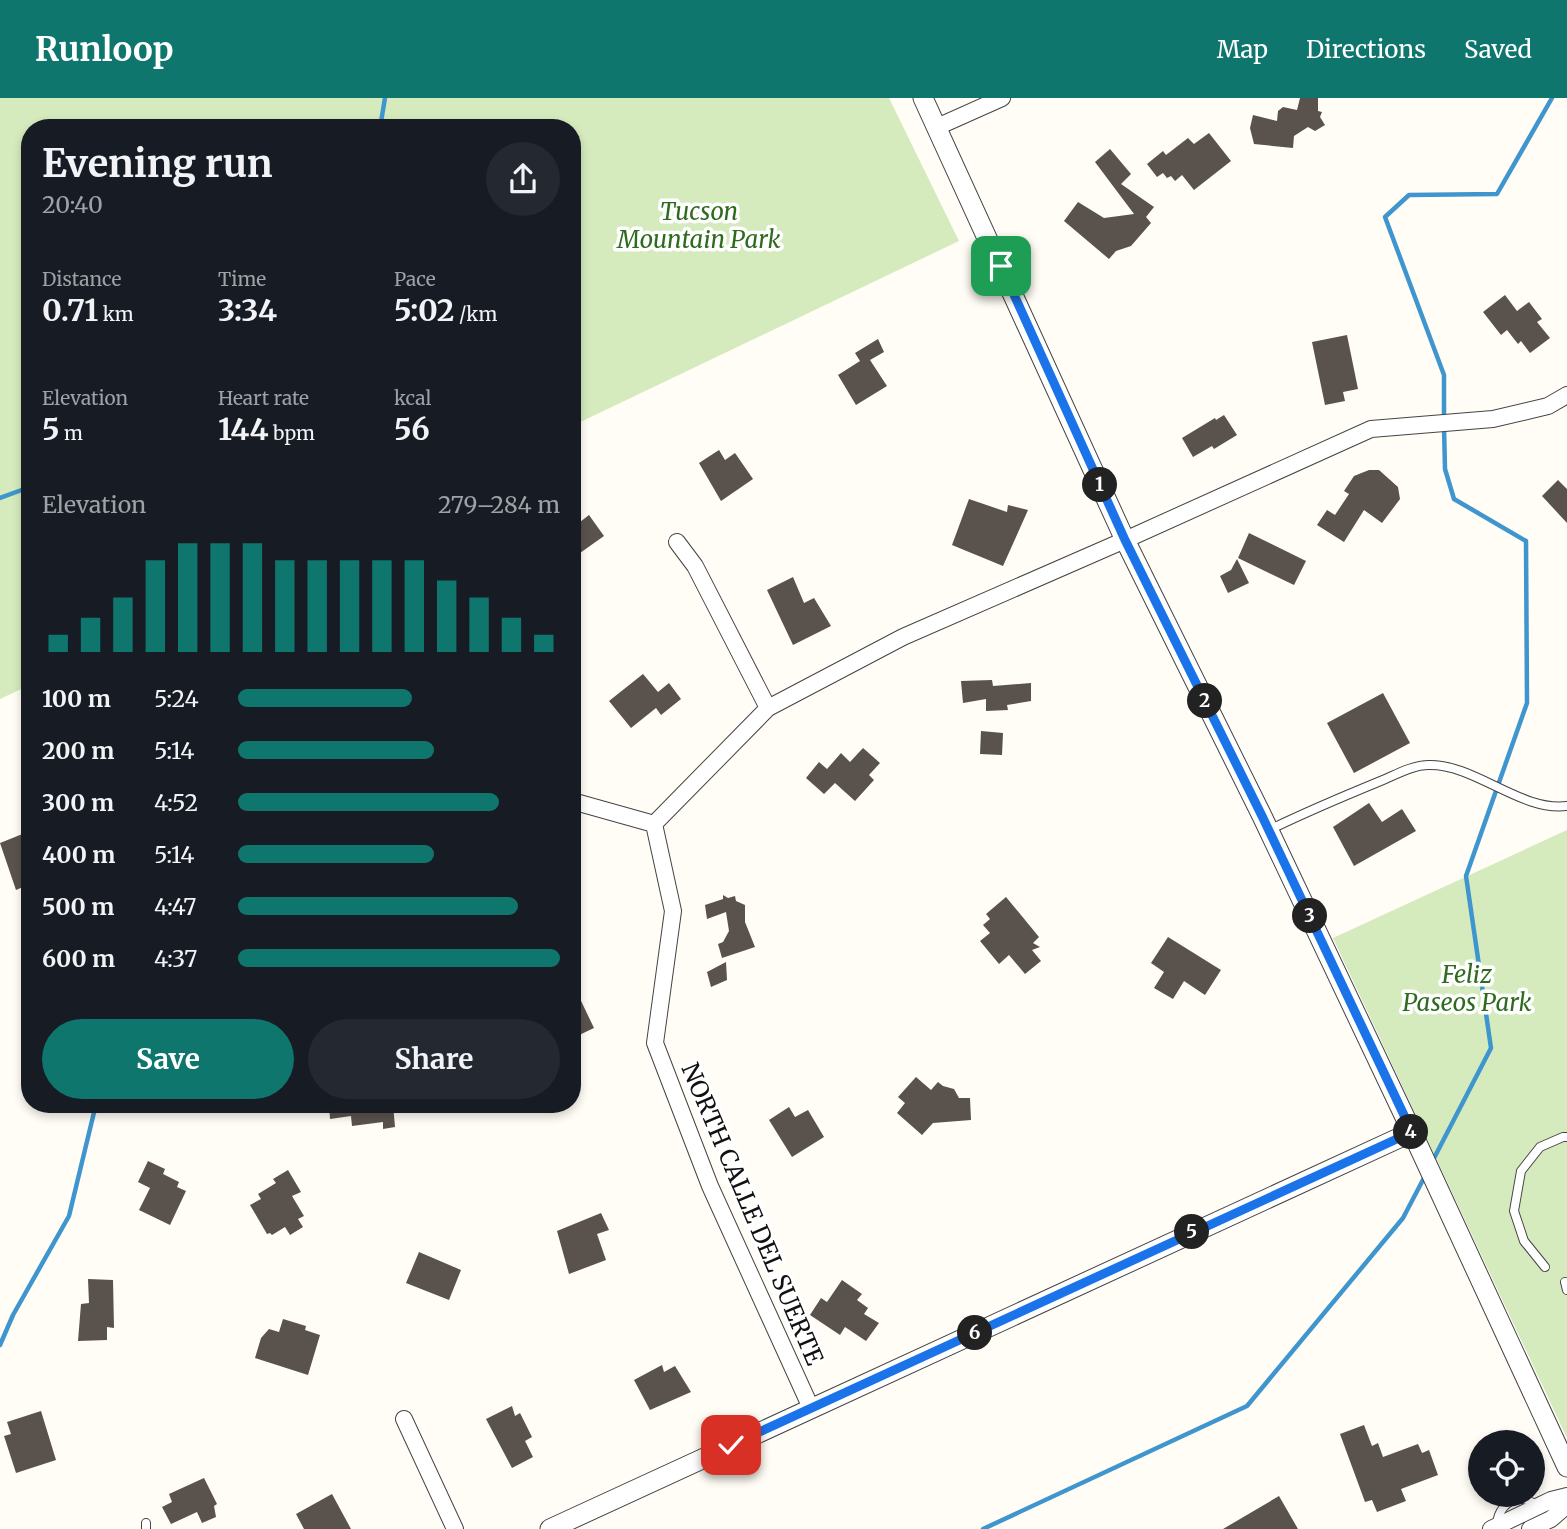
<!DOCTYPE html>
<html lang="en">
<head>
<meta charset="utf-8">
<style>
  :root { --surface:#171b24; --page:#242831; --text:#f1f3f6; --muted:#9ea1a6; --accent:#0f766e }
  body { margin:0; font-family:Merriweather,serif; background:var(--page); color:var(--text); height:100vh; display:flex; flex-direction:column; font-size:26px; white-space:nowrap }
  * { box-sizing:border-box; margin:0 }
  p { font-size:23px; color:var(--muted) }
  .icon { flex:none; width:38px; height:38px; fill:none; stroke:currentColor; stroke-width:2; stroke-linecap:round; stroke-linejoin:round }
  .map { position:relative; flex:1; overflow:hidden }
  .details { position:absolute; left:21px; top:21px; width:560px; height:994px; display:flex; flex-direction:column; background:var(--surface); border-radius:28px; box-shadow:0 4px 10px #0003 }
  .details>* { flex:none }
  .tools { position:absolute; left:1468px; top:1332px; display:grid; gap:14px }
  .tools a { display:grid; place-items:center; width:77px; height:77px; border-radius:50%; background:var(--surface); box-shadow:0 4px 10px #0003; font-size:35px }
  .pin { position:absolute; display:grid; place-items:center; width:60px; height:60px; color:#fff; margin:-30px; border-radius:14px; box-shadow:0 4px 10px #0006 }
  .km { position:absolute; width:35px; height:35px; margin:-18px; border-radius:50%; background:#222; color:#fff; font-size:19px; line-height:35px; text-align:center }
  .round { display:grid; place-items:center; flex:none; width:74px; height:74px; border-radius:37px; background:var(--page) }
  .summary { display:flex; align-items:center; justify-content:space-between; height:119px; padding:0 21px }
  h1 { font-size:38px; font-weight:700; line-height:52px }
  .figures { display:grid; grid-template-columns:repeat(3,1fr); gap:10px; height:119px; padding:7px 21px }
  .figures div { display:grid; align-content:center }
  .figures b { font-size:30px; font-weight:700 }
  .figures small { font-size:19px; font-weight:400 }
  .figures p { font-size:19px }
  .chart { height:196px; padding:14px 21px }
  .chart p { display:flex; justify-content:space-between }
  .chart svg { width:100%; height:126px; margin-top:7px; stroke:var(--accent); stroke-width:6 }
  .button { display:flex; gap:14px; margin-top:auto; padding:14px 21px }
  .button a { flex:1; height:80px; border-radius:42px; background:var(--accent); color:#fff; font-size:28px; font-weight:700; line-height:80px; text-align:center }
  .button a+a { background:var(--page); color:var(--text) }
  ul { padding:0 21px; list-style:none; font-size:23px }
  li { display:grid; grid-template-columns:112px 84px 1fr; align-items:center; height:52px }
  li i { height:18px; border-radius:9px; background:var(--accent) }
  header { display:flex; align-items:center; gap:42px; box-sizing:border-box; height:98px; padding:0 35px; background:var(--accent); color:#fff }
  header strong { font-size:33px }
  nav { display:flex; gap:38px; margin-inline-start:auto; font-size:24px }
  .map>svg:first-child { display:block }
  .green { fill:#d5ebbd }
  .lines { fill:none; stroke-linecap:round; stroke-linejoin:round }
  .stream { stroke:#3f96cf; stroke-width:4.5 }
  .building { fill:#5a524d }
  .service-casing { stroke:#444; stroke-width:10 }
  .minor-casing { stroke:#444; stroke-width:18 }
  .tertiary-casing { stroke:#444; stroke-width:21 }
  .service { stroke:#fff; stroke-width:8 }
  .minor { stroke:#fff; stroke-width:16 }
  .tertiary { stroke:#fff; stroke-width:19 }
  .route-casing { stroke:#fff; stroke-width:14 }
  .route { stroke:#1a73e8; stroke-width:9 }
  .labels { text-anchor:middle; stroke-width:7; stroke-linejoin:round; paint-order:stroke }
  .park-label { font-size:24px; font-style:italic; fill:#2f6b1f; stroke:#fff }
  .street-label { font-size:24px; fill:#111; stroke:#fff }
</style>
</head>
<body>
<header>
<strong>Runloop</strong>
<nav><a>Map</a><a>Directions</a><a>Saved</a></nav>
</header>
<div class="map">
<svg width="1567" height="1431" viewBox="0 0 1567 1431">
  <rect width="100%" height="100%" fill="#fffdf5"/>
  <path class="green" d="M0 0H889L959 143 572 328V30H30V587L0 601Z
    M1567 732V1340L1333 840Z"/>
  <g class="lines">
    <path class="stream" d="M380 30 385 0
      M1444 320V277L1385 119 1409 97 1497 96 1552 0
      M0 400 30 389
      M1432 1064 1491 950 1466 778 1527 605 1526 443 1454 401 1445 371 1444 329
      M0 1247 13 1217 69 1118 96 1006
      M983 1431 1247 1308 1403 1120 1425 1078"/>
  </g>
  <path class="building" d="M1300 0H1318V13L1322 14 1320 19 1325 27 1315 33 1308 29 1294 38 1293 50 1254 46 1250 30 1253 17 1277 23 1278 13 1283 9 1297 12Z
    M1209 35 1231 63 1194 92 1182 77 1175 83 1171 78 1167 80 1163 75 1157 79 1147 66 1163 53 1166 57 1188 40 1194 46Z
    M1110 51 1131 76 1121 86 1154 109 1146 119 1151 125 1131 148 1116 153 1109 161 1064 123 1078 104 1104 120 1134 116 1095 64Z
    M1505 197 1517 213 1529 204 1542 221 1537 224 1550 240 1530 255 1521 243 1518 246 1507 232 1501 237 1483 214Z
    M1347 237 1358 291 1343 294 1345 303 1325 307 1312 244Z
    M878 241 884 254 870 262 887 288 856 307 838 277 860 263 855 255Z
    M1224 317 1237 337 1214 351 1212 348 1193 359 1182 340 1215 320 1216 322Z
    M719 352 725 362 735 355 753 381 721 403 699 365Z
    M1369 372H1379L1398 389 1400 401 1382 425 1364 412 1344 444 1317 427 1327 412 1335 417 1349 396 1344 393 1354 378Z
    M1558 382 1567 391V425L1542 398Z
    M969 401 1007 414 1008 407 1028 412 1003 468 952 447Z
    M572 412 580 424 589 417 604 438 580 455 577 451 572 455Z
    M1249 435 1306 463 1294 487 1238 460Z
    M1237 461 1249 485 1228 495 1220 478 1231 472Z
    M793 479 804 505 814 500 831 528 793 547 767 492Z
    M643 576 658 594 669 585 681 601 661 617 656 610 631 630 609 603Z
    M992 582 993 588 1031 585V603L1007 607 1008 612 986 613V601L963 605 961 583Z
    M1383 595 1410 645 1354 675 1327 625Z
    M981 633 1003 635 1002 657 980 656Z
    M863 650 880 665 869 677 874 682 855 703 835 685 824 696 806 680 819 664 827 671 841 655 850 664Z
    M1369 705 1382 724 1402 711 1416 733 1354 768 1333 729Z
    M30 733V786L16 792 0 745Z
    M723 797 728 800 735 798 736 803 745 807V824L755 849 722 860 718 846 723 844 729 833 726 814 707 821 705 807 723 801Z
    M1006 799 1039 839 1033 845 1040 849 1032 852 1041 863 1025 876 1009 857 999 866 980 843 990 835 983 827 990 821 986 816Z
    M1168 839 1221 872 1205 897 1184 883 1173 901 1154 890 1164 874 1151 865Z
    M726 864 727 882 711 889 707 874Z
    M572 884 594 930 575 939 572 932Z
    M916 979 931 992 938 984 943 988 954 991 959 1000H970L971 1022 933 1025 922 1037 897 1015 905 1005 898 999Z
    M329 1006H393L395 1029 383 1031V1024L352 1028 351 1018 330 1021Z
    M789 1009 795 1019 808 1012 824 1039 792 1059 769 1022Z
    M148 1063 165 1071 163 1076 179 1084 177 1089 186 1093 170 1127 139 1112 150 1090 138 1084Z
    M288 1072 301 1094 292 1098 304 1118 298 1121 303 1129 290 1137 285 1129 272 1137 270 1135 267 1136 250 1107 261 1101 258 1096 276 1085 273 1081Z
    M601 1115 609 1132 597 1136 606 1162 569 1176 557 1133Z
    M419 1154 461 1172 449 1202 406 1185Z
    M88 1181 113 1182 114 1230 107 1229V1242L78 1243 81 1206 89 1205Z
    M842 1182 862 1196 857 1202 868 1210 864 1216 879 1225 866 1243 845 1229 840 1237 810 1217 821 1200 827 1204Z
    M283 1221 306 1228 305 1232 320 1237 308 1277 255 1260 261 1240 269 1231 279 1234Z
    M662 1267 664 1274 675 1268 691 1294 650 1312 634 1282Z
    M512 1308 515 1318 520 1315 532 1339 525 1343 533 1359 512 1370 486 1321Z
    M41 1313 56 1362 16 1375 4 1338 11 1336 7 1324Z
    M1364 1327 1372 1348 1378 1345 1383 1359 1418 1346 1422 1355 1429 1352 1438 1377 1401 1391 1406 1403 1377 1414 1372 1402 1365 1404 1340 1336Z
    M204 1380 217 1406 214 1408 216 1419 202 1425 197 1414 171 1426 162 1409 172 1404 169 1396Z
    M332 1396 351 1431H304L296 1416Z
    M1279 1398 1298 1431H1223Z"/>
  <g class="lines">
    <defs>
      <path id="service" d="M1269 732C1306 714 1344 698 1383 682 1397 676 1413 667 1429 667 1475 666 1521 714 1567 708
        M1545 1169 1524 1143 1514 1113 1521 1073 1540 1049 1563 1039H1567
        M1565 1184 1567 1192
        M1497 1428C1497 1414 1507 1400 1522 1401 1528 1401 1533 1405 1538 1408
        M146 1431V1425"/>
      <path id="minor" d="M937 29 1002 0
        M677 444 695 468 768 610
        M572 703 654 726
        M811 1310 710 1088 655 945 673 813 654 726 768 610 903 539 1125 442 1371 331 1493 321 1548 308 1567 297
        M404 1321 455 1431
        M1491 1431 1551 1402 1567 1398
        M1530 1431 1551 1421 1567 1407"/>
      <path id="tertiary" d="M923 0 1125 442 1262 718 1412 1034 1567 1369
        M550 1431 1412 1034"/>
    </defs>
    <use href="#service" class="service-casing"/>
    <use href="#minor" class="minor-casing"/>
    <use href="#tertiary" class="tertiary-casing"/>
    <use href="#service" class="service"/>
    <use href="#minor" class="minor"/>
    <use href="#tertiary" class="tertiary"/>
  </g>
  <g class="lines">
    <defs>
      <path id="route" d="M731 1347 1412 1034 1262 718 1125 442 1001 168"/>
    </defs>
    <use href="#route" class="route-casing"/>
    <use href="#route" class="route"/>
  </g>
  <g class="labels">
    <g class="park-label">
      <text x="699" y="122">Tucson<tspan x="699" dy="28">Mountain Park</tspan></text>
      <text x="1467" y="885">Feliz<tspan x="1467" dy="28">Paseos Park</tspan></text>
    </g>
    <g class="street-label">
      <text transform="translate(752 1116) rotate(67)" y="8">NORTH CALLE DEL SUERTE</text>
    </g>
  </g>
</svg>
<div class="tools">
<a><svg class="icon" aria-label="locate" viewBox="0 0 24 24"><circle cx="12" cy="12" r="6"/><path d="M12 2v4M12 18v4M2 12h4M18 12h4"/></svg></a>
</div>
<div class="pin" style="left:1001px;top:168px;background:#1e9e55"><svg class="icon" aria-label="arrive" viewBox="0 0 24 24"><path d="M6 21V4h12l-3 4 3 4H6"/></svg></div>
<div class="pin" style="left:731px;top:1347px;background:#d93025"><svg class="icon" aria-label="check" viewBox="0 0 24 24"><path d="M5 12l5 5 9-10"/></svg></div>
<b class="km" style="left:1100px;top:387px">1</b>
<b class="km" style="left:1205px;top:603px">2</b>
<b class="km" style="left:1310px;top:818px">3</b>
<b class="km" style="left:1411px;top:1034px">4</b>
<b class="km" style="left:1192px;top:1134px">5</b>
<b class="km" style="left:975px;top:1235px">6</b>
<section class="details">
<div class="summary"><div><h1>Evening run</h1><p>20:40</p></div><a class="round"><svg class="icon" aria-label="share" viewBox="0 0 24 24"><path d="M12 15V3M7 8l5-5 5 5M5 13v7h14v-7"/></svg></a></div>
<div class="figures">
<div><p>Distance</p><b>0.71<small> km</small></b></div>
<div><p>Time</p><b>3:34</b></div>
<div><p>Pace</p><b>5:02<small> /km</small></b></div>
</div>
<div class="figures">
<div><p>Elevation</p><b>5<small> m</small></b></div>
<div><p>Heart rate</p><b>144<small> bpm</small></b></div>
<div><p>kcal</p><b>56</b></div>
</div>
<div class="chart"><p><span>Elevation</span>279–284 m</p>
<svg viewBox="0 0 160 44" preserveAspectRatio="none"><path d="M5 44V38M15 44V32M25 44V25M35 44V12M45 44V6M55 44V6M65 44V6M75 44V12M85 44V12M95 44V12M105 44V12M115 44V12M125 44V19M135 44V25M145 44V32M155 44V38"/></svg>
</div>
<ul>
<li><b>100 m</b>5:24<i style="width:54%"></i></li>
<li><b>200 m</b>5:14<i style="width:61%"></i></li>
<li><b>300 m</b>4:52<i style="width:81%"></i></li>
<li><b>400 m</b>5:14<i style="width:61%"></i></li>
<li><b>500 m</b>4:47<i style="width:87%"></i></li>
<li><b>600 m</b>4:37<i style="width:100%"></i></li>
</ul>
<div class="button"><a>Save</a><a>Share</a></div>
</section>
</div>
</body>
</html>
